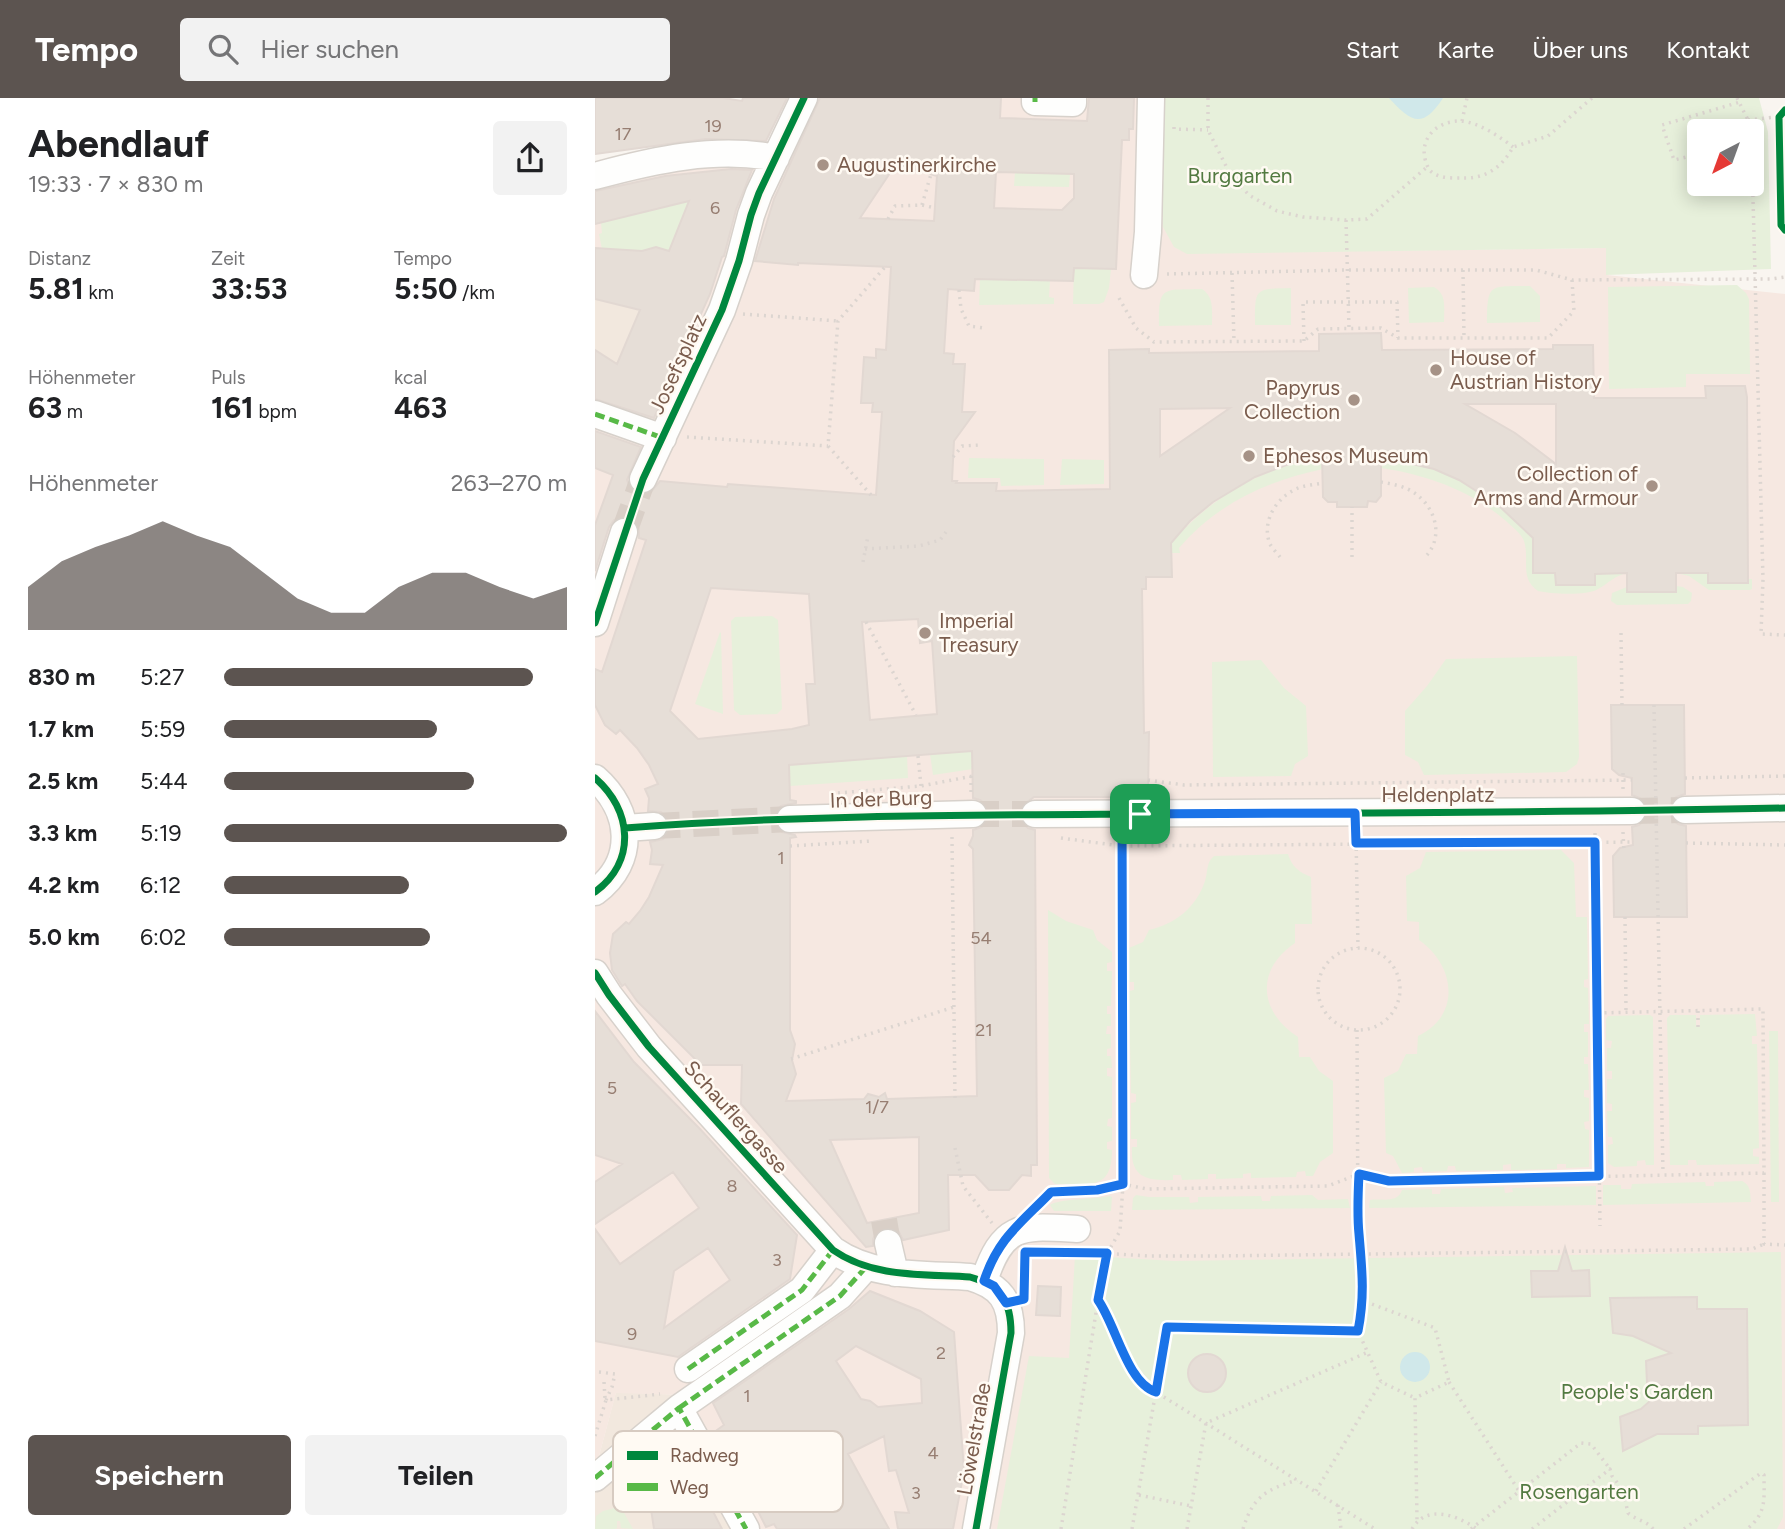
<!DOCTYPE html>
<html lang="de">
<head>
<meta charset="utf-8">
<style>
  :root { --surface:#fff; --page:#f2f2f2; --text:#202124; --muted:#757577; --accent:#5c5450 }
  body { margin:0; font-family:Figtree,sans-serif; background:var(--page); color:var(--text); height:100vh; display:flex; flex-direction:column; font-size:26px; white-space:nowrap }
  * { box-sizing:border-box; margin:0 }
  p { font-size:23px; color:var(--muted) }
  .icon { flex:none; width:38px; height:38px; fill:none; stroke:currentColor; stroke-width:2; stroke-linecap:round; stroke-linejoin:round }
  .map { position:relative; flex:1; overflow:hidden }
  .drawer { display:flex; flex-direction:column; background:var(--surface); width:595px }
  .drawer>* { flex:none }
  .needle { width:46px; rotate:221deg }
  .buttons { position:absolute; left:1092px; top:21px; display:grid; gap:14px }
  .buttons a { display:grid; place-items:center; width:77px; height:77px; border-radius:7px; background:var(--surface); box-shadow:0 4px 18px #0003; font-size:35px }
  .pin { position:absolute; display:grid; place-items:center; width:60px; height:60px; color:#fff; margin:-30px; border-radius:14px; box-shadow:0 4px 10px #0006 }
  .round { display:grid; place-items:center; flex:none; width:74px; height:74px; border-radius:7px; background:var(--page) }
  .summary { display:flex; align-items:center; justify-content:space-between; height:119px; padding:0 28px }
  h1 { font-size:38px; font-weight:700; line-height:52px }
  .metrics { display:grid; grid-template-columns:repeat(3,1fr); gap:10px; height:119px; padding:7px 28px }
  .metrics div { display:grid; align-content:center }
  .metrics b { font-size:30px; font-weight:700 }
  .metrics small { font-size:19px; font-weight:400 }
  .metrics p { font-size:19px }
  .chart { height:196px; padding:14px 28px }
  .chart p { display:flex; justify-content:space-between }
  .chart svg { width:100%; height:126px; margin-top:7px; fill:var(--accent); opacity:.7 }
  .button { display:flex; gap:14px; margin-top:auto; padding:14px 28px }
  .button a { flex:1; height:80px; border-radius:7px; background:var(--accent); color:#fff; font-size:28px; font-weight:700; line-height:80px; text-align:center }
  .button a+a { background:var(--page); color:var(--text) }
  ul { padding:0 28px; list-style:none; font-size:23px }
  li { display:grid; grid-template-columns:112px 84px 1fr; align-items:center; height:52px }
  li i { height:18px; border-radius:9px; background:var(--accent) }
  header { display:flex; align-items:center; gap:42px; box-sizing:border-box; height:98px; padding:0 35px; background:var(--accent); color:#fff }
  header strong { font-size:33px }
  nav { display:flex; gap:38px; margin-inline-start:auto; font-size:24px }
  .search { width:490px; height:63px; background:var(--page); display:flex; align-items:center; gap:18px; box-sizing:border-box; padding:0 24px; border-radius:7px; color:var(--muted); font-size:26px }
  main { display:flex; flex:1; min-height:0 }
  .map>svg:first-child { display:block }
  .residential { fill:#f2e8de }
  .commercial { fill:#f6e8e1 }
  .green { fill:#e7f0db; fill-rule:evenodd }
  .water { fill:#d0e8ea }
  .building { fill:#e6ded7; stroke:#e2d8d2; stroke-width:2; fill-rule:evenodd }
  .lines { fill:none; stroke-linecap:round; stroke-linejoin:round }
  .minor-tunnel { stroke:#d9cfc7; stroke-width:26; stroke-dasharray:26 13; stroke-linecap:butt }
  .minor-casing { stroke:#d7d1cb; stroke-width:29 }
  .path { stroke:#dcd5d0; stroke-width:3.5; stroke-dasharray:2 5; stroke-linecap:butt }
  .minor { stroke:#fefefd; stroke-width:26 }
  .quiet { stroke:#58b947; stroke-width:5; stroke-dasharray:10 5; stroke-linecap:butt }
  .cycleway-casing { stroke:#fffaf3; stroke-width:11 }
  .cycleway { stroke:#00873e; stroke-width:7 }
  .route-casing { stroke:#fff; stroke-width:14 }
  .route { stroke:#1a73e8; stroke-width:9 }
  .poi-dot { fill:#a69286; stroke:#fffaf3; stroke-width:2.5 }
  .labels { text-anchor:middle; stroke-width:5; stroke-linejoin:round; paint-order:stroke }
  .number-label { font-size:18px; fill:#977e72 }
  .poi-label { font-size:21px; fill:#7a5c4d; stroke:#fffaf3; text-anchor:start }
  .park-label { font-size:21px; fill:#537a41; stroke:#fffaf3 }
  .street-label { font-size:21px; fill:#7a5c4d; stroke:#fffaf3 }
  .key { fill:#fffaf3; stroke:#d7cbc1; stroke-width:2 }
  .key-label { font-size:19px; fill:#7a5c4d }
</style>
</head>
<body>
<header>
<strong>Tempo</strong>
<div class="search"><svg class="icon" aria-label="search" viewBox="0 0 24 24"><circle cx="10" cy="10" r="6"/><path d="M15 15l6 6"/></svg>Hier suchen</div>
<nav><a>Start</a><a>Karte</a><a>Über uns</a><a>Kontakt</a></nav>
</header>
<main>
<section class="drawer">
<div class="summary"><div><h1>Abendlauf</h1><p>19:33 · 7 × 830 m</p></div><a class="round"><svg class="icon" aria-label="share" viewBox="0 0 24 24"><path d="M12 15V3M7 8l5-5 5 5M5 13v7h14v-7"/></svg></a></div>
<div class="metrics">
<div><p>Distanz</p><b>5.81<small> km</small></b></div>
<div><p>Zeit</p><b>33:53</b></div>
<div><p>Tempo</p><b>5:50<small> /km</small></b></div>
</div>
<div class="metrics">
<div><p>Höhenmeter</p><b>63<small> m</small></b></div>
<div><p>Puls</p><b>161<small> bpm</small></b></div>
<div><p>kcal</p><b>463</b></div>
</div>
<div class="chart"><p><span>Höhenmeter</span>263–270 m</p>
<svg viewBox="0 0 160 44" preserveAspectRatio="none"><path d="M0 44V29L10 20L20 15L30 11L40 6L50 11L60 15L70 24L80 33L90 38L100 38L110 29L120 24L130 24L140 29L150 33L160 29V44z"/></svg>
</div>
<ul>
<li><b>830 m</b>5:27<i style="width:90%"></i></li>
<li><b>1.7 km</b>5:59<i style="width:62%"></i></li>
<li><b>2.5 km</b>5:44<i style="width:73%"></i></li>
<li><b>3.3 km</b>5:19<i style="width:100%"></i></li>
<li><b>4.2 km</b>6:12<i style="width:54%"></i></li>
<li><b>5.0 km</b>6:02<i style="width:60%"></i></li>
</ul>
<div class="button"><a>Speichern</a><a>Teilen</a></div>
</section>
<div class="map">
<svg width="1190" height="1431" viewBox="0 0 1190 1431">
  <rect width="100%" height="100%" fill="#f9f5f0"/>
  <path class="residential" d="M0 182 115 196 58 328 0 326Z
    M21 1294 89 1297 157 1431H0V1373Z"/>
  <path class="commercial" d="M194 0H562L592 155 1011 150 1012 177 1190 196V1431H157L89 1297 21 1295 0 1373V326L58 328 115 196 0 182V93L173 49Z"/>
  <path class="green" d="M562 0H1164L1173 34 1176 171 1011 177V150L592 156 579 149 568 129ZM1104 33H1157V86H1104Z
    M420 74 475 76 474 89 419 88Z
    M118 91 93 106 74 153 61 149 51 154 7 151 4 136 7 135 6 125Z
    M479 167 516 171 514 190 509 204 504 206H478Z
    M385 181 455 182 454 199 459 200V206L384 207Z
    M1142 187 1151 195 1154 201 1155 276H1091V289L1014 291 1013 189Z
    M935 188 945 198V224L892 225C892 183 896 189 935 188Z
    M839 189C852 196 849 210 849 224L814 225 813 190Z
    M696 190V227H660C660 190 659 191 696 190Z
    M607 191C619 199 617 211 617 227L564 228C563 187 568 192 607 191Z
    M728 359V371C671 383 622 406 584 450L585 455H576V449L573 448C617 399 662 371 728 359Z
    M786 359C803 363 822 365 839 371 882 385 958 439 961 487H1000V476L1032 475C1019 478 1014 485 1003 491 992 498 956 496 943 493 924 480 935 462 929 443 926 435 917 429 911 423 875 392 832 377 786 370Z
    M374 360 449 361V387L406 388 405 380H373Z
    M467 361 509 362V386L465 387Z
    M1081 475H1113V485H1152V481H1157V491L1155 492H1114L1094 478Z
    M1081 488 1088 489 1097 495 1096 503 1093 506 1022 507 1016 503 1017 495 1032 489V494H1080Z
    M177 518 183 522 187 611 182 616 145 617 139 612 136 523 140 519Z
    M125 534 126 535 128 616 100 606Z
    M982 558 984 659 982 666 971 674 829 677 823 664 810 657V613L832 588 851 561Z
    M666 562 689 590 711 608 713 658 700 666 696 678 618 679 617 564Z
    M377 653 378 671 338 677 335 656Z
    M312 658 313 680 195 688 194 662Z
    M966 752 979 765 981 819H992L993 881 989 882V889L993 890 994 926H989V934H993V959H989V966H993L994 992H989V999L994 1000V1023L989 1024 990 1031 994 1032V1069L971 1070V1066H962V1071L916 1072V1066L908 1067V1072L861 1073 860 1068H853L852 1073 828 1074 827 1069 819 1070V1074L807 1075 798 1058 791 1055 789 980 803 973 811 956H822L823 938C867 917 860 867 824 842V824L812 823 811 778 825 770 831 754Z
    M693 756C697 769 704 774 716 779L717 826H700V845C660 872 664 914 703 939L704 959H715L724 973 738 983V1055L725 1064 718 1078H711L710 1073 702 1074 701 1079 656 1080V1075L648 1076V1080L621 1081V1076H613V1081L587 1082 586 1077H578V1082C551 1083 535 1079 537 1049H542V1041H536V1005L541 1004V996L536 995 534 893 539 892V884H534V850L548 844 554 832C580 826 601 810 610 783 613 774 611 764 619 758Z
    M453 812 471 823 498 832 502 842 517 854V864L512 865V873H517L516 908H512V916H516V928H512L511 936H516V950L512 951V958H516L517 970H512V978L517 979V1020L513 1021 512 1028 517 1029V1043L512 1044V1051L517 1052C517 1094 494 1085 460 1086L454 1080Z
    M1160 916 1162 938H1157V946H1162L1164 1050 1158 1051V1058L1164 1059V1066L1102 1067 1101 1062H1093V1067H1075L1072 920 1075 917H1101V928L1105 929V917Z
    M1055 917 1058 919 1059 1067H1051L1050 1062 1042 1063V1068L1019 1069 1013 1065V1047L1018 1046 1017 1039H1013L1012 1013H1017V1006L1012 1005V981H1017V973H1012V950H1016L1017 943 1011 942V921L1013 918Z
    M1174 933H1183L1184 1104H1176Z
    M1147 1083C1156 1087 1155 1095 1156 1104L1008 1107V1087H1026V1091H1036L1037 1086 1110 1084 1111 1088H1119V1084Z
    M1001 1088V1107L774 1110 775 1102C788 1100 802 1106 807 1092L837 1091V1096H845L846 1091 909 1089 910 1095 918 1094 917 1090Z
    M541 1097 554 1099H594L595 1105 603 1104V1099L666 1098 667 1103H675L676 1098 717 1097 723 1102 753 1101 755 1110 537 1112 538 1100Z
    M515 1098 517 1099 516 1113H459L455 1107C462 1101 501 1101 515 1098Z
    M1186 1154 1188 1419 1182 1431H402L434 1258 474 1260 480 1157 579 1163Z
    M20 1410 28 1413 38 1431 26 1430 25 1423H22V1430L20 1431H0L1 1418 8 1413Z"/>
  <path class="water" d="M794 0H848C827 32 816 24 794 0Z
    M805 1269a15 15 0 1 1 30 0a15 15 0 1 1-30 0Z"/>
  <path class="building" d="M0 0H128L147 3 148 0H192L171 43 111 41 0 56Z
    M225 0H406L405 20 492 23 494 0H539L538 31H534V42H527L521 171 479 170 478 183 380 181 379 193 353 191 349 255 359 256 358 266H370L367 314H380L359 343 357 383H362L361 385H402L401 393 515 391 514 252 554 251V255L724 253V236L786 235 787 252 958 251V247H998L999 300H1111L1110 288H1150L1152 299 1153 485H1113V475H1081V494H1032V475L1000 476V487H961L960 475H938V440L903 407 864 382 839 371 786 359V398L781 404 773 403 772 409H742V404H733L728 399 727 358 694 366 660 379 618 404 595 423 576 445 577 479H551V491H547L549 635 554 634 553 696 550 699H439L427 708 424 715 427 724 433 730 440 732 442 1067H436V1078L427 1077 414 1092H394L380 1077H353L354 1132 308 1142 304 1134 298 1130H290L282 1134 278 1141V1148L271 1149 146 1006 147 967H106L42 903 30 886 27 888 17 872 15 855 18 836 31 824 34 826 45 813 54 799 68 767 55 766 57 752 55 744 68 741 73 735 75 728 72 720 66 714 53 713 54 700 50 691 63 686 54 667 42 650 25 632 21 636 10 627 0 607V571L7 574 51 442 44 440V431L40 423 34 419H26L19 422 14 429 0 473V427L18 377 0 370V333L46 349 32 382 35 389 42 395 50 397 56 394 65 383 132 389 133 386 281 397 287 314H277L278 305H266L269 259 281 260V251L291 252 296 169 203 165V167L160 163 179 101ZM301 66 342 78 339 123 265 120ZM401 74 479 76V100L467 112 399 110ZM870 306H961V366L920 335ZM635 310 565 358V311ZM116 490 214 496 220 586H211L214 627 197 631 103 641 75 613ZM323 521 325 545 337 543 342 616 275 622 267 524ZM377 653 378 700 385 702 391 707 394 716 387 729 378 732V738L374 747 378 751 382 998 292 1001 290 995 284 999 273 996 269 1001 191 1003 201 976 197 962 200 946 195 932V740L201 739 200 737 187 734 181 729 179 721 181 714 186 708 201 705V703L195 702 194 667ZM324 1039V1115L272 1125 235 1042Z
    M136 71 157 72 141 112 129 158 127 159 115 196 59 320 0 301V252L22 266 45 212 0 201V150L47 153 61 149 74 153 94 103 0 126V93L70 78Z
    M1016 607H1089L1090 696 1081 699 1076 705 1074 712 1077 721 1083 726 1091 728 1092 819H1019L1018 758 1025 750 1038 747 1037 729 1044 727 1050 721 1053 712 1050 705 1045 700 1037 697V680L1024 677 1017 671Z
    M0 913 39 964 105 1031 202 1137 195 1181 83 1259 0 1243V1131L25 1166 104 1110 78 1074 0 1126V1084L27 1066 0 1057ZM113 1150 135 1182 69 1230 79 1173Z
    M970 1149 977 1173 994 1172 995 1198 937 1199 936 1173H963Z
    M443 1188 466 1189 465 1218 441 1217Z
    M275 1193 325 1213 359 1234 369 1373 358 1431H303L300 1414 314 1415 301 1372 294 1373 289 1338 253 1356 294 1431H182L179 1426 171 1429 122 1332 129 1327 118 1305 254 1211ZM261 1248 326 1281 327 1305 283 1309 275 1303 266 1301 241 1263Z
    M1102 1199V1211H1152L1153 1327 1103 1328V1336H1062L1028 1353 1025 1319 1046 1311 1072 1288 1052 1285 1051 1263 1076 1255 1038 1238 1018 1235 1015 1200Z
    M593 1275a19 19 0 1 1 38 0a19 19 0 1 1-38 0Z
    M108 1394 127 1431H59L56 1411 69 1397 87 1396 96 1406Z"/>
  <g class="lines">
    <path class="minor-tunnel" d="M29 434 48 381
      M1037 713 1090 712
      M378 716H440
      M59 728 195 721
      M289 1122 293 1145"/>
    <defs>
      <path id="minor" d="M440 0V4L478 5V0
        M0 78C59 62 121 48 181 60
        M549 177 553 134 556 0
        M0 316 68 340
        M48 381 127 212 144 163 156 117 164 95 209 0
        M0 525 29 434
        M0 680C37 712 42 763 0 794
        M1090 712 1190 710
        M440 716 1037 713
        M195 721 378 716
        M30 730 59 728
        M0 875 14 897 54 949 238 1152C278 1180 328 1176 375 1179 406 1188 416 1203 416 1235L381 1431
        M293 1145 300 1175
        M389 1183C408 1124 427 1128 482 1131
        M93 1271 207 1192 238 1152
        M84 1310 245 1198 271 1169
        M0 1380 84 1310 151 1431"/>
    </defs>
    <use href="#minor" class="minor-casing"/>
    <path class="path" d="M613 0V32L636 78 654 97 682 113 708 119 751 122 772 121 832 69
      M1142 0 1153 22V33
      M1153 22 1190 18
      M867 23 872 0
      M579 29V31L613 32
      M918 49C904 38 883 24 865 23 843 23 825 39 830 61 832 67 833 72 838 75 847 81 860 80 870 80 892 80 908 68 918 49L953 38 997 0
      M1104 56 1079 62 1067 27 1145 4
      M1157 62 1168 481 1166 536 1190 537
      M327 107 336 76
      M293 121 300 108 327 107 340 110
      M751 122 754 230
      M868 172 869 240
      M637 175 639 243
      M572 176 752 172H941L977 182 1176 181 1190 179
      M364 192 366 211 374 228 388 230
      M524 200 541 230 559 244 709 243 723 231 786 230 803 240H953L979 213 977 182
      M148 216 243 223
      M709 243 708 204H802L803 240
      M92 339 233 348
      M358 359 367 348 385 347
      M786 384C797 386 809 388 818 394 840 408 849 437 832 457
      M276 397 233 348 243 223 290 169
      M270 451 324 448 345 442 351 434
      M685 459C682 455 677 450 675 446 666 424 681 400 701 391 709 387 719 387 728 385
      M757 459V409
      M268 464 273 438
      M271 524 321 617
      M1026 535 1027 607
      M1059 607 1068 1075
      M323 658 326 688
      M1090 680 1190 678
      M553 682 589 687 1037 682
      M1028 691V673
      M376 694V678
      M243 695 326 688 378 678
      M1028 734 1029 754
      M1000 735 1005 1128
      M761 737 763 850
      M357 739 360 1003
      M466 740 526 748 1038 744
      M1091 745 1190 747
      M195 748 276 743
      M1030 819 1031 914
      M723 891a41 41 0 1 1 82 0a41 41 0 1 1-82 0Z
      M1103 913V929
      M762 932 763 1134 767 1160 769 1203 840 1230 854 1284 820 1300 822 1423
      M196 961 359 909
      M360 1050 368 1088 397 1125
      M1169 1075V1146L1190 1147
      M443 1108 456 1094 502 1092 528 1086 552 1091 733 1088 764 1076 794 1083 1169 1075 1168 911 1002 915
      M487 1154 554 1158H620L1157 1151 1169 1146
      M429 1192 430 1154
      M504 1203C521 1228 532 1285 561 1294L780 1431
      M769 1203 763 1233 786 1284 820 1300
      M4 1274 20 1276 17 1289 11 1302
      M9 1284 10 1300
      M854 1284 924 1393
      M0 1338 11 1302 65 1296
      M721 1393 786 1284
      M544 1397 596 1408
      M743 1407 746 1431
      M466 1431 510 1159 525 1133 528 1086 526 736
      M537 1431 572 1229 763 1233
      M592 1431 611 1325 771 1255
      M648 1431C658 1398 671 1392 702 1382
      M817 1431C832 1405 863 1418 882 1431
      M876 1431 986 1345 996 1346 1015 1371
      M937 1431 1015 1371 1017 1378 1028 1392 1033 1415C1041 1422 1052 1423 1058 1431
      M1089 1431 1166 1375 1169 1377C1169 1401 1172 1415 1152 1431"/>
    <use href="#minor" class="minor"/>
    <path class="quiet" d="M440 4V0
      M0 316 68 340
      M93 1271 207 1192 238 1152
      M84 1310 245 1198 271 1169
      M0 1380 84 1310 151 1431"/>
    <defs>
      <path id="cycleway" d="M1190 12 1184 19 1186 127 1190 132
        M0 525 48 381 127 212 144 163 156 117 164 95 209 0
        M0 680C37 712 42 763 0 794
        M30 730C200 717 372 717 543 716 758 715 974 715 1190 710
        M0 875 14 897 54 949 238 1152C278 1180 328 1176 375 1179 406 1188 416 1203 416 1235L381 1431"/>
    </defs>
    <use href="#cycleway" class="cycleway-casing"/>
    <use href="#cycleway" class="cycleway"/>
  </g>
  <g class="lines">
    <defs>
      <path id="route" d="M760 715 761 745 1000 744 1004 1078 794 1083 764 1076C763 1095 762 1116 764 1136 767 1172 770 1197 763 1233L572 1229 561 1294C532 1285 521 1227 503 1202L512 1155 430 1154 429 1201 411 1205 399 1188 389 1183C403 1140 426 1125 456 1094L502 1092 528 1086 527 716Z"/>
    </defs>
    <use href="#route" class="route-casing"/>
    <use href="#route" class="route"/>
  </g>
  <g class="poi-dot">
    <circle cx="228" cy="67" r="7"/>
    <circle cx="841" cy="272" r="7"/>
    <circle cx="759" cy="302" r="7"/>
    <circle cx="654" cy="358" r="7"/>
    <circle cx="1057" cy="388" r="7"/>
    <circle cx="330" cy="535" r="7"/>
  </g>
  <g class="labels">
    <g class="number-label">
      <text x="118" y="34">19</text>
      <text x="28" y="42">17</text>
      <text x="120" y="116">6</text>
      <text x="186" y="766">1</text>
      <text x="386" y="846">54</text>
      <text x="389" y="938">21</text>
      <text x="17" y="996">5</text>
      <text x="282" y="1015">1/7</text>
      <text x="137" y="1094">8</text>
      <text x="182" y="1168">3</text>
      <text x="37" y="1242">9</text>
      <text x="346" y="1261">2</text>
      <text x="152" y="1304">1</text>
      <text x="338" y="1361">4</text>
      <text x="321" y="1401">3</text>
    </g>
    <g class="poi-label">
      <text x="242" y="74">Augustinerkirche</text>
      <text x="855" y="267">House of<tspan x="855" dy="24">Austrian History</tspan></text>
      <text x="745" y="297" text-anchor="end">Papyrus<tspan x="745" dy="24">Collection</tspan></text>
      <text x="668" y="365">Ephesos Museum</text>
      <text x="1043" y="383" text-anchor="end">Collection of<tspan x="1043" dy="24">Arms and Armour</tspan></text>
      <text x="344" y="530">Imperial<tspan x="344" dy="24">Treasury</tspan></text>
    </g>
    <g class="park-label">
      <text x="645" y="85">Burggarten</text>
      <text x="1042" y="1301">People's Garden</text>
      <text x="984" y="1401">Rosengarten</text>
    </g>
    <g class="street-label">
      <text transform="translate(83 266) rotate(-65)" y="7">Josefsplatz</text>
      <text x="843" y="704">Heldenplatz</text>
      <text transform="translate(286 701) rotate(-2)" y="7">In der Burg</text>
      <text transform="translate(141 1019) rotate(48)" y="7">Schauflergasse</text>
      <text transform="translate(379 1341) rotate(-80)" y="7">Löwelstraße</text>
    </g>
  </g>
  <rect x="18" y="1333" width="230" height="81" rx="10" class="key"/>
  <rect x="32" y="1353" width="31" height="9" fill="#00873e"/>
  <rect x="32" y="1385" width="31" height="8" fill="#58b947"/>
  <g class="key-label">
    <text x="75" y="1364">Radweg</text>
    <text x="75" y="1396">Weg</text>
  </g>
</svg>
<div class="buttons">
<a><svg class="needle" viewBox="-14 -14 28 28"><path d="M0-13l5 13h-10z" fill="#e53935"/><path d="M0 13l5-13h-10z" fill="#757577"/></svg></a>
</div>
<div class="pin" style="left:545px;top:716px;background:#1e9e55"><svg class="icon" aria-label="arrive" viewBox="0 0 24 24"><path d="M6 21V4h12l-3 4 3 4H6"/></svg></div>
</div>
</main>
</body>
</html>
